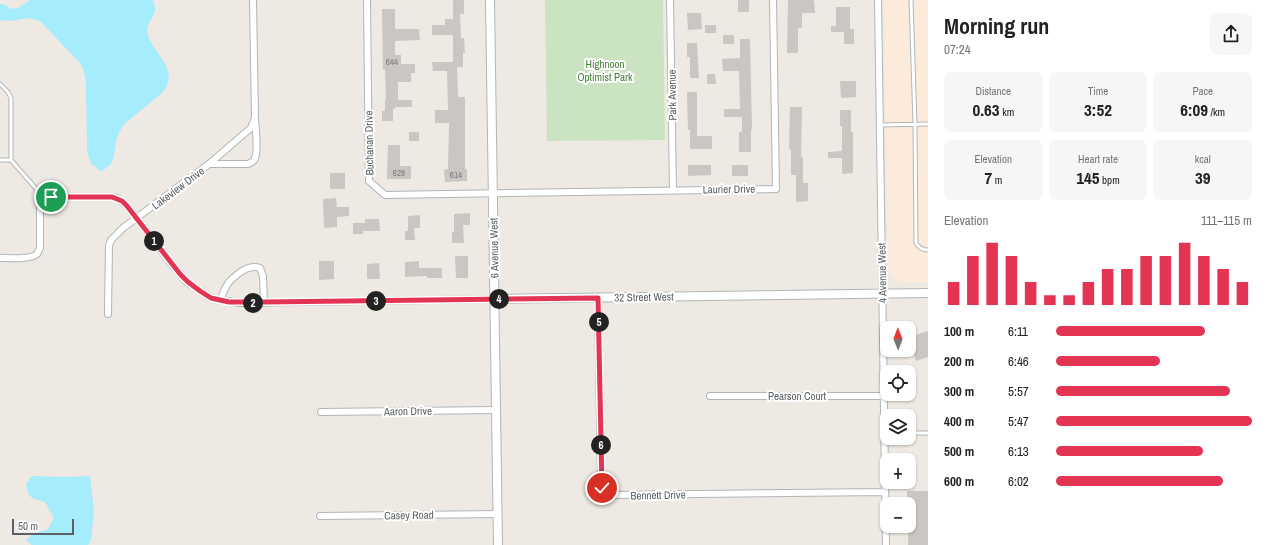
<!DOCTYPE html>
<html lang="en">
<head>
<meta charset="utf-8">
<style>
  :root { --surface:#fff; --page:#f6f6f6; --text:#222; --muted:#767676; --accent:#e33454 }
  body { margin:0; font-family:"Archivo Narrow",sans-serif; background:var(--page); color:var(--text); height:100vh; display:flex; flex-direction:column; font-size:15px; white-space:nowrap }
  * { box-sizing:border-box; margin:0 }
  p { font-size:13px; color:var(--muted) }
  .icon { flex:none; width:22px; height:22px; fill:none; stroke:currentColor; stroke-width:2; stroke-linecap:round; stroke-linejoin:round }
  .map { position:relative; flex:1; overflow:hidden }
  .details { display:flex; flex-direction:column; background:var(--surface); width:340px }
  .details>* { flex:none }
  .needle { width:26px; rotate:359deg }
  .controls { position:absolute; left:880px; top:321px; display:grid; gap:8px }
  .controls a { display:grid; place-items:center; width:36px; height:36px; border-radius:8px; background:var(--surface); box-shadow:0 1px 3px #0004; font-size:20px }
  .scale { position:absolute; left:12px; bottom:10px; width:62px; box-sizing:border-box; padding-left:4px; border:2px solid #5b6164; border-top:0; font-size:11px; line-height:14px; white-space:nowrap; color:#5b6164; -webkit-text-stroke:3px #fff; paint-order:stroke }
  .pin { position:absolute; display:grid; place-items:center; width:34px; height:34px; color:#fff; margin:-17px; border:2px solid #fff; border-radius:50%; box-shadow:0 1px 4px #0007 }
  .km { position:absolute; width:20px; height:20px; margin:-10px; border-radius:50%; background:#222; color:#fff; font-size:11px; line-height:20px; text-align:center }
  .round { display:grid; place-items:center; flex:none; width:42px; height:42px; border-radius:8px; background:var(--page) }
  .summary { display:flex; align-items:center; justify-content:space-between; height:68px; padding:0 16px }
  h1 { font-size:22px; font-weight:700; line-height:30px }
  .figures { display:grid; grid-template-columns:repeat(3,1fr); gap:6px; height:68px; padding:4px 16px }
  .figures div { display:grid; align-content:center; border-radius:8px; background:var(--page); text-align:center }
  .figures b { font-size:17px; font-weight:700 }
  .figures small { font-size:11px; font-weight:400 }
  .figures p { font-size:11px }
  .chart { height:112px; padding:8px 16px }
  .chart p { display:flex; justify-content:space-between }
  .chart svg { width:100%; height:72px; margin-top:4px; stroke:var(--accent); stroke-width:6 }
  ul { padding:0 16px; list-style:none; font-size:13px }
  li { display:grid; grid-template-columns:64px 48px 1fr; align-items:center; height:30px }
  li i { height:10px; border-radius:5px; background:var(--accent) }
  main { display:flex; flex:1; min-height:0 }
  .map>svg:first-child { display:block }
  .commercial { fill:#fcebda }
  .green { fill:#cae4c1 }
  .water { fill:#a5ecfc }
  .building { fill:#cac6c3 }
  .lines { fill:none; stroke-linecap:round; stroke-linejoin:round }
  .service-casing { stroke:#b1b6b8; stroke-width:5 }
  .minor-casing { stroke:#b1b6b8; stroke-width:8 }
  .tertiary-casing { stroke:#b1b6b8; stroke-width:10 }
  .service { stroke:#fff; stroke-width:3 }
  .minor { stroke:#fff; stroke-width:6 }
  .tertiary { stroke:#fff; stroke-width:8 }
  .route-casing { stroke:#fff; stroke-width:8 }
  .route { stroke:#e33454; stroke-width:5 }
  .labels { text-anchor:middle; stroke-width:4; stroke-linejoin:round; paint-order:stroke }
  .number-label { font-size:9px; fill:#777a7c }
  .park-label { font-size:11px; fill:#467f37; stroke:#fff }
  .street-label { font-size:11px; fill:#5b6164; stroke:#fff }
</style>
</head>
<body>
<main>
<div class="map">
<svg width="928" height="545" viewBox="0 0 928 545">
  <rect width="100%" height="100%" fill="#eee9e3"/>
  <path class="commercial" d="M884 0H928V282H898L888 271Z"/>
  <path class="green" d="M545 0H663L665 140 547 141Z"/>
  <path class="water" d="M30 0H153C154 3 155 6 155 9 155 19 144 23 148 35 155 56 181 70 162 93L123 125 117 137 113 160C111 165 107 166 104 170 99 172 98 170 95 166L92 165 89 158 87 149 86 83 84 71 80 63 40 21 29 18 10 21 0 20V4H3L12 9 20 7Z
    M32 476 66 477 90 476 94 511 91 540 88 545H32L26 540 33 534 48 529 54 518 45 502C32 498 28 499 26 484Z"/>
  <path class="building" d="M453 0H464V14H460L461 38H464L465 53H463V67H457L458 97H465V169H467V181L445 182 444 170 448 169 449 123H435V110H448L447 71H433L432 62H453V35H432V25H445V19H453Z
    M738 0H749V12H738Z
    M788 0H814L815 13H802V28H798V53H787Z
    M836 7H850V29H854V44H844V32H831V26H836Z
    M382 9H395V29H419L420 40 395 41V55H401V64H415V73H411V82H398V100H412V107H395V109H393V121H382V111H385V99H386L385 69 383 70Z
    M687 13H701L702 29 688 30Z
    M705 25H716V33H705Z
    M723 35H734V44H723Z
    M740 39H750L752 129H751V152H739V132H742V117H724V109H740L739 71H723L722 59 740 58Z
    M687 43H697L699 78H690V57H687Z
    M707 74H715L716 84H707Z
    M840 81H856V97L841 98Z
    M687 92H697V136H712V149H690V130H688Z
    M790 107H802L801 157H803V183H808V201L796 202V175H791V149H789Z
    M840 110H851V132H853V173L842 174V158H828V152L842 151V126H840Z
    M409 132H419V141H409Z
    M388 145H400V166H411V179H387Z
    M688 165H711V175L688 176Z
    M732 165H748V176H732Z
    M330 173H345V189H330Z
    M336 198 337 207H349V216L337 217V227L324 228 323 199Z
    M470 213V225H463L464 243H452V232H454V214Z
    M420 215V228H414L415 240H405V231H408V216Z
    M365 219H379L380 231H363V234H353V223H365Z
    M455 256H468V278H456Z
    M319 261H334V279L319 280Z
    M419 261V268H442V278H427V276L405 277V262Z
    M379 263 380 279H367V264Z
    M928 331V357L916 361 909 337Z
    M907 491H928V545H908L909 504H907Z"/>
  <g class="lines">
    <defs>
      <path id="service" d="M911 0 915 124 916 243C919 248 922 250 928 250
        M0 84 8 92 11 98V160L45 199
        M880 125 928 124
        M0 160H11
        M909 433H928"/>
      <path id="minor" d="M367 0 369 181 385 195 776 189 773 0
        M670 0 673 190
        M878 0 886 545
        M209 164H248C251 163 254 162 255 158 258 152 256 128 255 120
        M0 258C8 258 31 260 37 254 38 253 39 249 40 248V208C41 201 44 199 51 197H112L117 198 127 206 173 266 188 283 211 298 239 303 495 299
        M598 297 601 483C602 490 604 493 610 495L885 492
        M220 300C223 294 225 287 229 282 237 274 248 264 260 268L263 276 264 303
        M108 314 109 246 111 240 123 228 209 164 245 133 251 128 255 118 253 0
        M710 396H883
        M321 412 496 410
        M320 516 498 514"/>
      <path id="tertiary" d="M490 0 498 545
        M495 299 928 293"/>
    </defs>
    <use href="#service" class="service-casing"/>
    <use href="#minor" class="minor-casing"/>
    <use href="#tertiary" class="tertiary-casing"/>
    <use href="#service" class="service"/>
    <use href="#minor" class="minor"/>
    <use href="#tertiary" class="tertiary"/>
  </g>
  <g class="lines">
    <defs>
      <path id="route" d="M51 197H112L122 201 127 206 180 274 188 282 200 291 211 298 229 302H264L598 298 602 488"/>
    </defs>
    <use href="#route" class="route-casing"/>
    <use href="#route" class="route"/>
  </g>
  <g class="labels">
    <g class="number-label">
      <text x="392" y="65">644</text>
      <text x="399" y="176">628</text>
      <text x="456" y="178">614</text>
    </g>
    <g class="park-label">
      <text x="605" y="68">Highnoon<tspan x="605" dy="13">Optimist Park</tspan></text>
    </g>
    <g class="street-label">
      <text transform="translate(672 95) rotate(-91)" y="4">Park Avenue</text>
      <text transform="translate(369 143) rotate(-91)" y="4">Buchanan Drive</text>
      <text transform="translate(178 188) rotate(-37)" y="4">Lakeview Drive</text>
      <text transform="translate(729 189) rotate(-1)" y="4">Laurier Drive</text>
      <text transform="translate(494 248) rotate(-91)" y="4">6 Avenue West</text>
      <text transform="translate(882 273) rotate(-91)" y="4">4 Avenue West</text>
      <text transform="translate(644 297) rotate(-1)" y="4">32 Street West</text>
      <text x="797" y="400">Pearson Court</text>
      <text transform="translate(408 411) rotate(-1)" y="4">Aaron Drive</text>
      <text transform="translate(658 495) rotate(-1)" y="4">Bennett Drive</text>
      <text transform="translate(409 515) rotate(-1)" y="4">Casey Road</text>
    </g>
  </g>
</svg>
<div class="controls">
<a><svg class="needle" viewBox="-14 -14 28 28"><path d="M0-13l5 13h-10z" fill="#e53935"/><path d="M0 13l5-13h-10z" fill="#767676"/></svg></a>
<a><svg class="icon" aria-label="locate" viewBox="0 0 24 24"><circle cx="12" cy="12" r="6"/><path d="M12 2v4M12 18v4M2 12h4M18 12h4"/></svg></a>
<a><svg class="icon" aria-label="layers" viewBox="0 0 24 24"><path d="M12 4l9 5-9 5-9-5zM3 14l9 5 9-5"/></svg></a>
<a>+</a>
<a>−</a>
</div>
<div class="scale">50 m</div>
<div class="pin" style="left:51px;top:197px;background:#1e9e55"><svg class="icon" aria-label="arrive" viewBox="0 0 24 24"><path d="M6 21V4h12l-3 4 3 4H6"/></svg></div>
<div class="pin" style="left:602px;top:488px;background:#d93025"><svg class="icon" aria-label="check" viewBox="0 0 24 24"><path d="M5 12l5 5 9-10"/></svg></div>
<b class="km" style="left:154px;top:241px">1</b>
<b class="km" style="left:253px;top:303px">2</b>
<b class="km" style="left:376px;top:301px">3</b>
<b class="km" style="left:499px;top:299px">4</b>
<b class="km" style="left:599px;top:322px">5</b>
<b class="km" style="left:601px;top:445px">6</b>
</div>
<section class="details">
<div class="summary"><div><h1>Morning run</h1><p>07:24</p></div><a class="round"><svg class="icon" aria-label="share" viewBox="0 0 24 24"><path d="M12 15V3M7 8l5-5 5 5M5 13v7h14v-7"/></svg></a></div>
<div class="figures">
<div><p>Distance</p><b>0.63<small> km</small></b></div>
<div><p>Time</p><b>3:52</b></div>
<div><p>Pace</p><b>6:09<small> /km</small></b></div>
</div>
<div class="figures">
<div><p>Elevation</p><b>7<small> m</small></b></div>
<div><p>Heart rate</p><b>145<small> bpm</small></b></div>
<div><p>kcal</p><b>39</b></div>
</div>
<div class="chart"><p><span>Elevation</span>111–115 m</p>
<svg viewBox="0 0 160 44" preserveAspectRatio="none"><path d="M5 44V30M15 44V14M25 44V6M35 44V14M45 44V30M55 44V38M65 44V38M75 44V30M85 44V22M95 44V22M105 44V14M115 44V14M125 44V6M135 44V14M145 44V22M155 44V30"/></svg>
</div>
<ul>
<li><b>100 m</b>6:11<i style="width:76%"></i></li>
<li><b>200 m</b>6:46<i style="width:53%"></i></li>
<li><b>300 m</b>5:57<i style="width:89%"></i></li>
<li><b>400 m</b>5:47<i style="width:100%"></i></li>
<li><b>500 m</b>6:13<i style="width:75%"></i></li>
<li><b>600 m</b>6:02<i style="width:85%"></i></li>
</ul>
</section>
</main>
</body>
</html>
